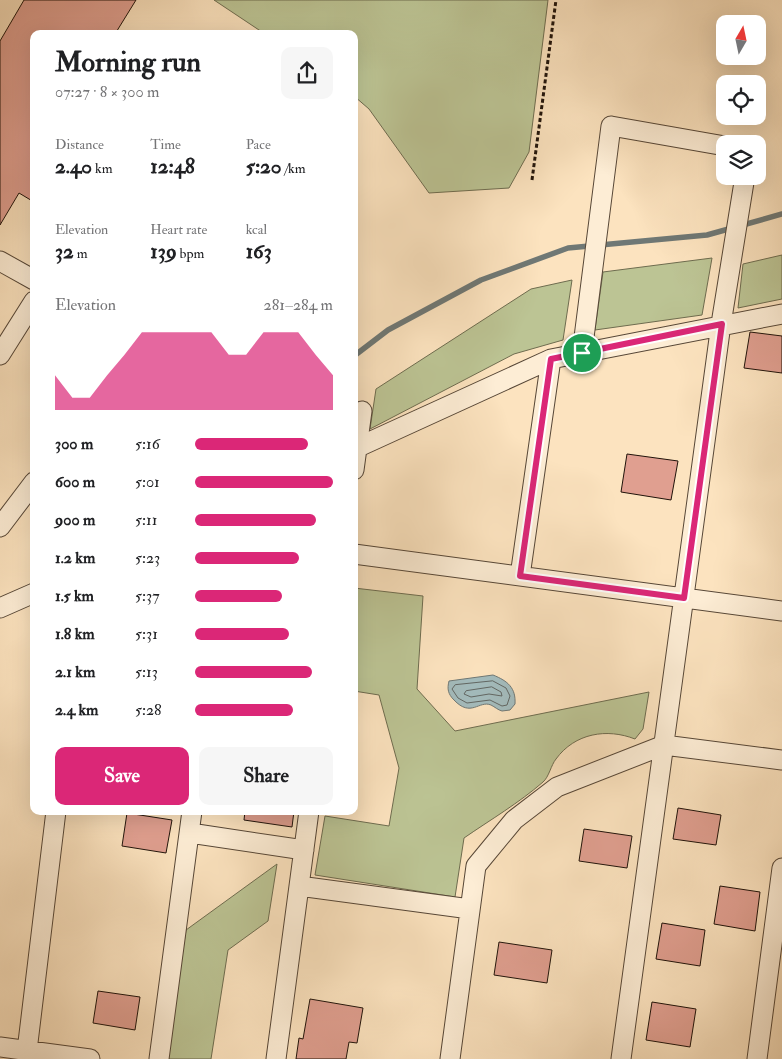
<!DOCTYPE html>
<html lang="en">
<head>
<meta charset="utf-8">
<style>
  :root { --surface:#fff; --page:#f6f6f6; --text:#202124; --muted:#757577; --accent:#db2777 }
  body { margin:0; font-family:"IM FELL Double Pica",serif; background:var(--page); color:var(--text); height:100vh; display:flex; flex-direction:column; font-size:19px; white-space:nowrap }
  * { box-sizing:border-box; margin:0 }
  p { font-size:16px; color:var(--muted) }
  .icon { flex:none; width:28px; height:28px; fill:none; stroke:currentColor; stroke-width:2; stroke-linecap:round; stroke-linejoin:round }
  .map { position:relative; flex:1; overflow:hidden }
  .sheet { position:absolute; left:30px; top:30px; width:328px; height:785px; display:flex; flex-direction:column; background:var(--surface); border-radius:10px; box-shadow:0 5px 20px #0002 }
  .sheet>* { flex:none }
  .needle { width:32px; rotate:9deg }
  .fabs { position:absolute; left:716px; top:15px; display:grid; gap:10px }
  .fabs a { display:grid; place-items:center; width:50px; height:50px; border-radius:10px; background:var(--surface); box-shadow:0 5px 20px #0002; font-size:25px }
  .pin { position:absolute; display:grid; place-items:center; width:42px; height:42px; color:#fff; margin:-21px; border:2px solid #fff; border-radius:50%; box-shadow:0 1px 5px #0007 }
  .round { display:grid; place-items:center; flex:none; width:52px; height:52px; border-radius:10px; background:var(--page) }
  .summary { display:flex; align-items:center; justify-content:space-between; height:85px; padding:0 25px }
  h1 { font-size:28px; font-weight:700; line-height:38px }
  .stats { display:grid; grid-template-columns:repeat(3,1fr); gap:8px; height:85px; padding:5px 25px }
  .stats div { display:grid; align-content:center }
  .stats b { font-size:21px; font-weight:700 }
  .stats small { font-size:14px; font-weight:400 }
  .stats p { font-size:14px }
  .chart { height:140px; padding:10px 25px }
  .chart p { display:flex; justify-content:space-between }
  .chart svg { width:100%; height:90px; margin-top:5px; fill:var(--accent); opacity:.7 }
  .action { display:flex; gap:10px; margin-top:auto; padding:10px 25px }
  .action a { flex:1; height:58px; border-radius:10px; background:var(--accent); color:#fff; font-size:20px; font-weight:700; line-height:58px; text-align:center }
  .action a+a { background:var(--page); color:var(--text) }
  ul { padding:0 25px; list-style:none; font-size:16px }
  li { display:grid; grid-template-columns:80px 60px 1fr; align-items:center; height:38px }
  li i { height:12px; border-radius:6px; background:var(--accent) }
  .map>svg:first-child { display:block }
  .green { fill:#bcc494; stroke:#6e6c4f }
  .water { fill:#a3bbbc; stroke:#6f7875 }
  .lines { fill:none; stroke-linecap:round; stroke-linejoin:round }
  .shore { stroke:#626763; stroke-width:1 }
  .stream { stroke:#6f7875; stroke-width:5.5 }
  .building { fill:#e09f90; stroke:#20130a }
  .street-casing { stroke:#574737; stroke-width:21 }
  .path { stroke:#20130a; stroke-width:3; stroke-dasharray:4 2.5; stroke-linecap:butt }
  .street { stroke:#fdedd5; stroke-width:19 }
  .route-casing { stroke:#fff; stroke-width:10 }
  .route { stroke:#db2777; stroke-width:6 }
</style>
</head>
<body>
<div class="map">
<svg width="782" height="1059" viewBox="0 0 782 1059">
  <rect width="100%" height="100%" fill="#fce3bf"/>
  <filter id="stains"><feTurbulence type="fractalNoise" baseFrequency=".004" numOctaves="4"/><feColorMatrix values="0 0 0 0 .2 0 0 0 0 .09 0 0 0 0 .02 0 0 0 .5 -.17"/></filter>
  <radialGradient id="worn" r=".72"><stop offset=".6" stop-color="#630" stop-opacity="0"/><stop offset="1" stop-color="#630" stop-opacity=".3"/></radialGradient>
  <path class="green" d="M214 0H548L529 152 509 188 429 193 369 109 354 96V34H265Z
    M782 255V299L738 308 743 264Z
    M712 258 702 315 595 330 603 272Z
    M572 280 563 340 514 354 370 429 376 389 531 289Z
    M354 588 423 596 417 689 455 731 649 692 643 729 635 739C607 728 575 733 556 759 551 765 549 777 543 782 519 803 490 820 464 838L455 897 315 875 325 816 389 826 399 768 379 695 354 691Z
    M277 864 268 921 228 950 211 1059H166L186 930Z"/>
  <path class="water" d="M493 675C508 681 516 688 515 704L510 710 502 711C498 710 495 707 491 705 479 700 471 718 454 700 448 694 447 689 449 681Z"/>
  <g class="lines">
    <path class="shore" d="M493 681 506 688 510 696 507 705 502 706 490 700 467 703 458 698 452 689 455 685Z
      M492 687 501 692 502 696 489 694 471 697 464 694 466 691Z"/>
    <path class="stream" d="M354 356 388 330 481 280 568 248 707 235 782 214
      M33 504H34"/>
  </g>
  <path class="building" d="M24 0H136L115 34H34V202L19 193 0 225V41Z
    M750 332 782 336V373L744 368Z
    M627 454 678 461 671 500 621 492Z
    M678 808 721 815 716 845 673 839Z
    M245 811H294L292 827 244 820Z
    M127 813 172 820 166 853 122 846Z
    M584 829 632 836 627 868 579 861Z
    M720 886 760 892 755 931 714 924Z
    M662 923 705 930 700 966 656 959Z
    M499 942 552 950 547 983 494 975Z
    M98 991 140 997 135 1030 93 1023Z
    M310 999 363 1008 357 1043 349 1042 346 1059H296L299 1038 303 1039Z
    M652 1002 696 1009 690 1047 646 1040Z"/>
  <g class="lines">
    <defs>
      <path id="street" d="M0 261 34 280
        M582 353 611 126 725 146
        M0 355 34 301
        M354 449 551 359 782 314
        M354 470 362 411
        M0 527 34 482
        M354 554 782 611
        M520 576 551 359
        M0 608 34 593
        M190 833 304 850
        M299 886 470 909
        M0 1047 90 1059
        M26 1059 56 811
        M159 1059 192 811
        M276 1059 309 811
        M450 1059 476 866 514 820 557 787 664 745 782 760
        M621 1059 721 324 745 176
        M757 1059 782 868"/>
    </defs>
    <use href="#street" class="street-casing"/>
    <path class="path" d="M532 180 556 0"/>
    <use href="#street" class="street"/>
  </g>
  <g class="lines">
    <defs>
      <path id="route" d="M722 324 684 598 520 576 551 359Z"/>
    </defs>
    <use href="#route" class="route-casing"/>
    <use href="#route" class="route"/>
  </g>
  <rect width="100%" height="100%" filter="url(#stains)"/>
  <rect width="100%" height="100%" fill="url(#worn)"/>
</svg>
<div class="fabs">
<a><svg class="needle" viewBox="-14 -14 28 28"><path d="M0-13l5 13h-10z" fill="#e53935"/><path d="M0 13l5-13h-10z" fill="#757577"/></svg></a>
<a><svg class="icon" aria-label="locate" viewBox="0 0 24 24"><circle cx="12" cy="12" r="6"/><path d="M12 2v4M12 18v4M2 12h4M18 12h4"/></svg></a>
<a><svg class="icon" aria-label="layers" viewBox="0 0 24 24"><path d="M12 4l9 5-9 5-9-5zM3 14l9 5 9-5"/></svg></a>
</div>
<div class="pin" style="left:582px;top:353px;background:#1e9e55"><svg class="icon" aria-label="arrive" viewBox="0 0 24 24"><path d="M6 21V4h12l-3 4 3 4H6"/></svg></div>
<section class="sheet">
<div class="summary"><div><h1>Morning run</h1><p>07:27 · 8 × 300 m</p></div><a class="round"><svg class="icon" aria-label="share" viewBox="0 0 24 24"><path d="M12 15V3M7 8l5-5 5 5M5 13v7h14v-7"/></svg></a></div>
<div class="stats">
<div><p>Distance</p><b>2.40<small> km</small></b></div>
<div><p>Time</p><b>12:48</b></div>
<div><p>Pace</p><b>5:20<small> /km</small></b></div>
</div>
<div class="stats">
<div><p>Elevation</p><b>32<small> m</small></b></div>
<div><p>Heart rate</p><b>139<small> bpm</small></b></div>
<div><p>kcal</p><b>163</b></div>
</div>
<div class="chart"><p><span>Elevation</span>281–284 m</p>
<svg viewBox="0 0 160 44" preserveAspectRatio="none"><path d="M0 44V27L10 38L20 38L30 27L40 17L50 6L60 6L70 6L80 6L90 6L100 17L110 17L120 6L130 6L140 6L150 17L160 27V44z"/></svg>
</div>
<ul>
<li><b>300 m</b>5:16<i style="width:82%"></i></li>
<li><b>600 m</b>5:01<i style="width:100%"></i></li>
<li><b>900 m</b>5:11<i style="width:88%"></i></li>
<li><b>1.2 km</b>5:23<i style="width:75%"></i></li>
<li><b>1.5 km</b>5:37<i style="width:63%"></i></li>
<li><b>1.8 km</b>5:31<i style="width:68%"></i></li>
<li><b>2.1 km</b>5:13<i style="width:85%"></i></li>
<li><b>2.4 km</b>5:28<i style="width:71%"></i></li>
</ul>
<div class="action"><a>Save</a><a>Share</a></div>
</section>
</div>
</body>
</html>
